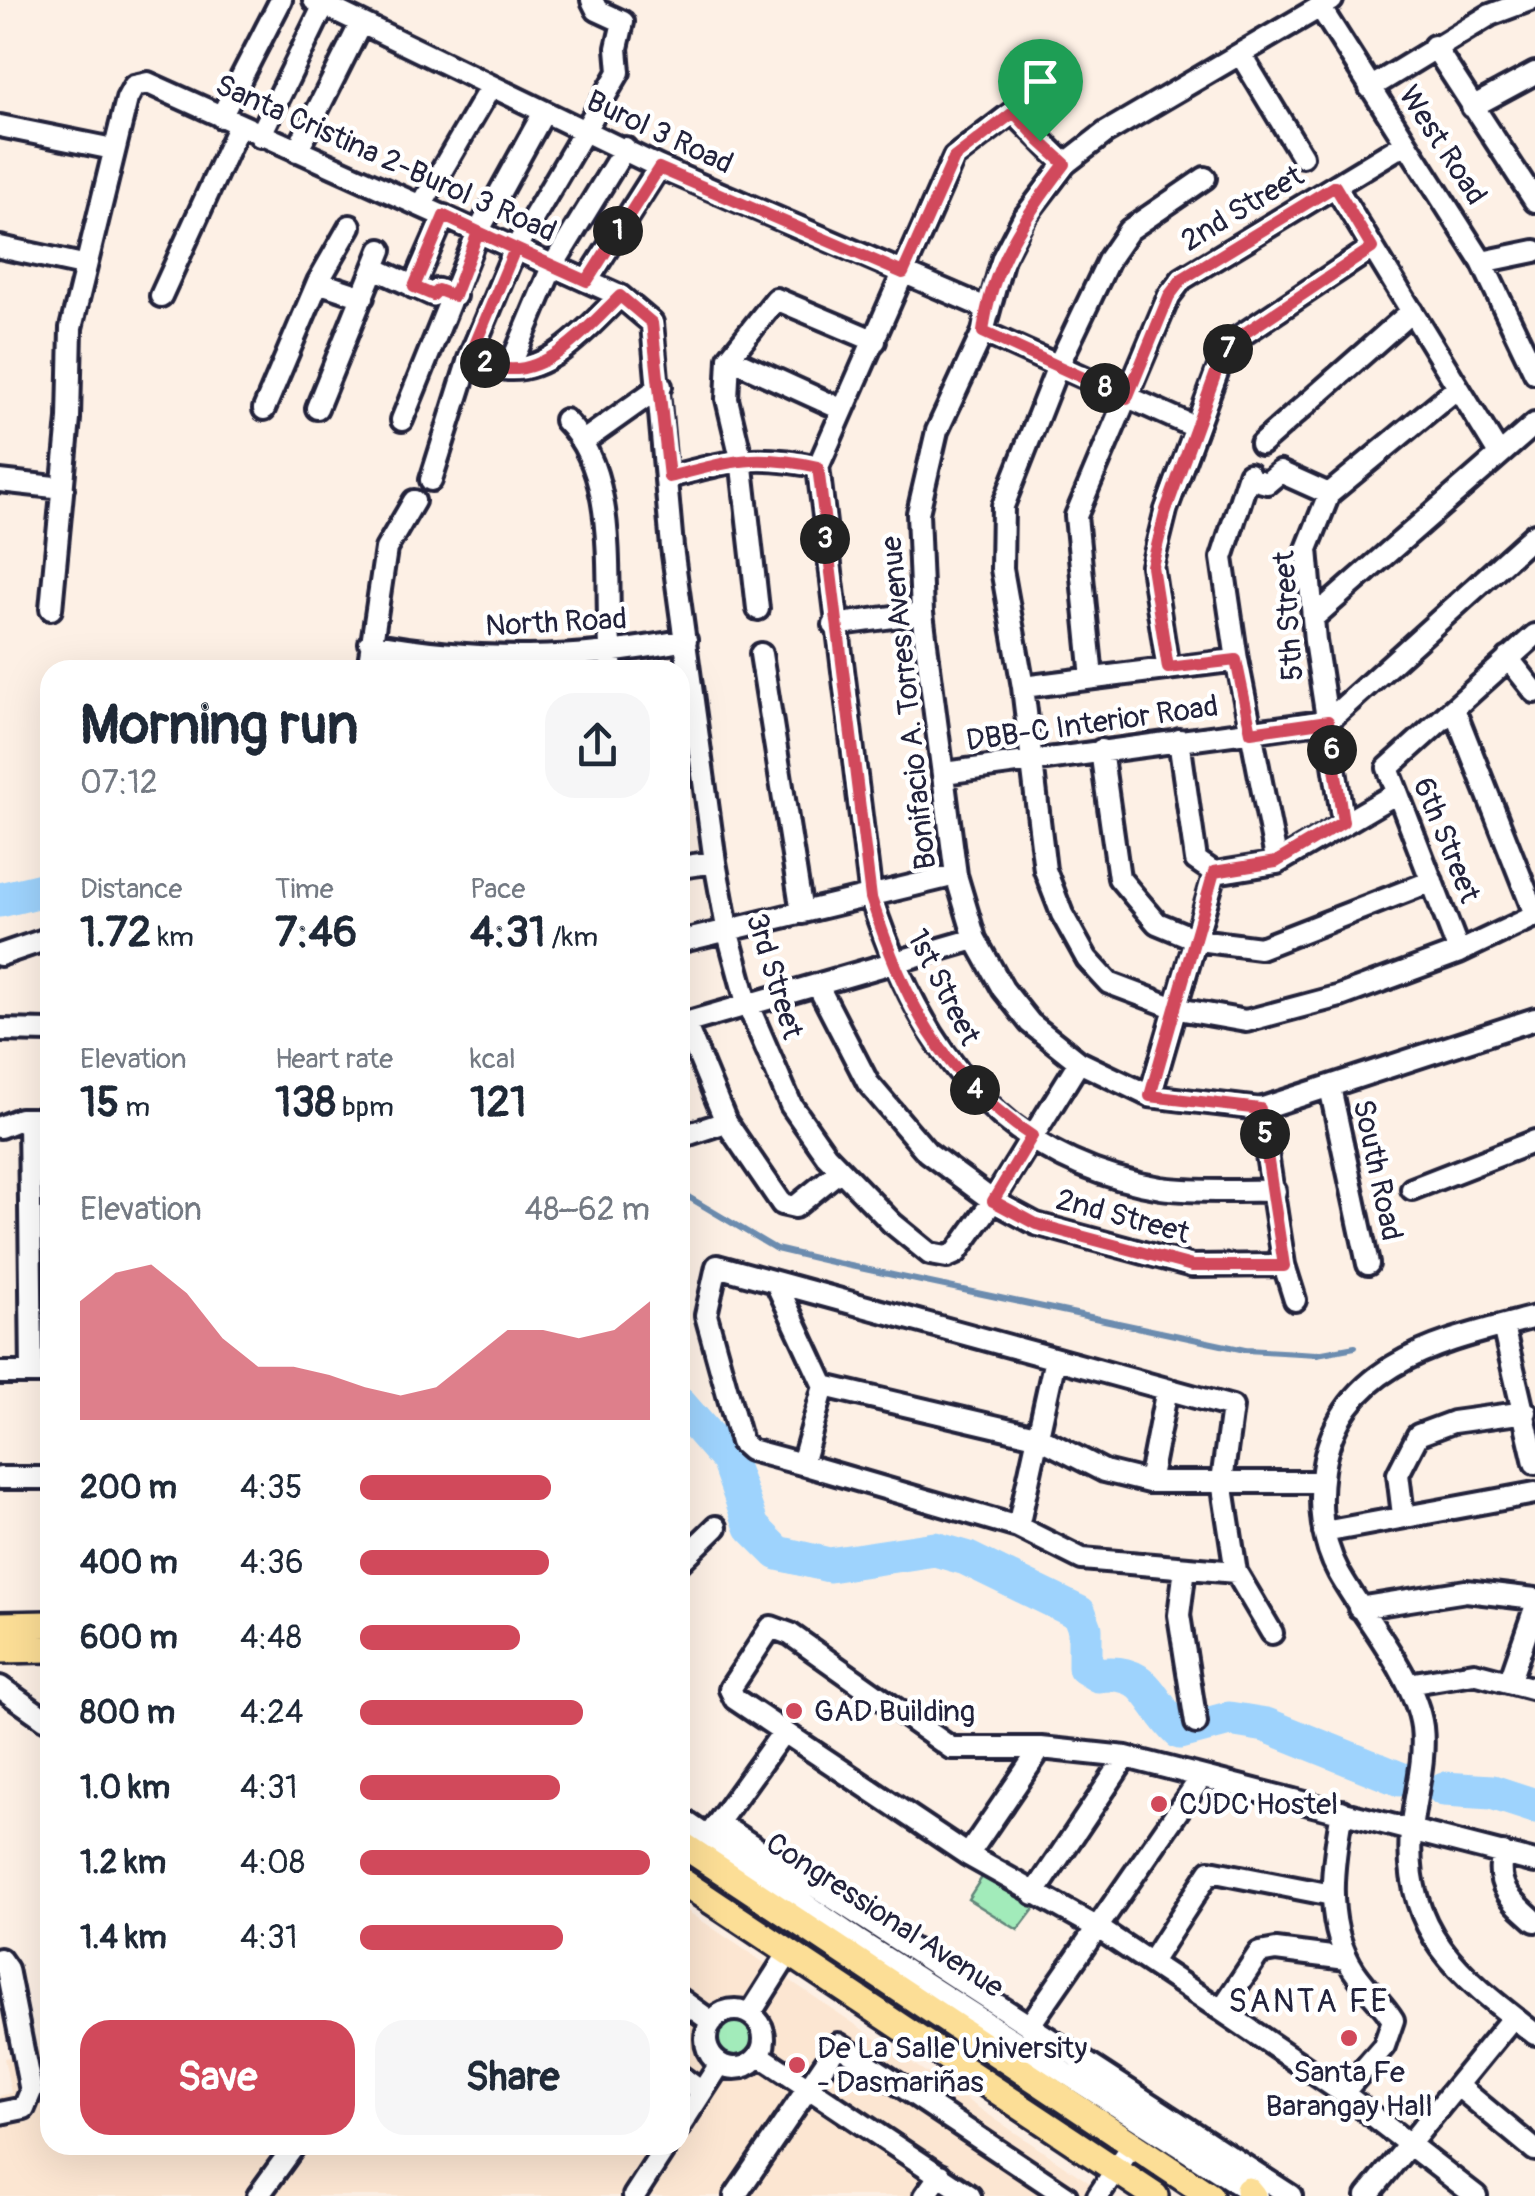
<!DOCTYPE html>
<html lang="en">
<head>
<meta charset="utf-8">
<style>
  :root { --surface:#fff; --page:#f6f6f7; --text:#1f2937; --muted:#747a83; --accent:#d1495b }
  body { margin:0; font-family:Pangolin,sans-serif; background:var(--page); color:var(--text); height:100vh; display:flex; flex-direction:column; font-size:38px; white-space:nowrap }
  * { box-sizing:border-box; margin:0 }
  p { font-size:32px; color:var(--muted) }
  .icon { flex:none; width:55px; height:55px; fill:none; stroke:currentColor; stroke-width:2; stroke-linecap:round; stroke-linejoin:round }
  .map { position:relative; flex:1; overflow:hidden }
  .sheet { position:absolute; left:40px; top:660px; width:650px; height:1495px; display:flex; flex-direction:column; background:var(--surface); border-radius:30px; box-shadow:0 10px 40px #0002 }
  .sheet>* { flex:none }
  .pin { position:absolute; display:grid; place-items:center; width:85px; height:85px; color:#fff; margin:-102px -42px; border-radius:50% 50% 50% 0; rotate:-45deg; box-shadow:0 0 10px #0007 }
  .pin .icon { rotate:45deg }
  .km { position:absolute; width:50px; height:50px; margin:-25px; border-radius:50%; background:#222; color:#fff; font-size:28px; line-height:50px; text-align:center }
  .round { display:grid; place-items:center; flex:none; width:105px; height:105px; border-radius:30px; background:var(--page) }
  .overview { display:flex; align-items:center; justify-content:space-between; height:170px; padding:0 40px }
  h1 { font-size:55px; font-weight:700; line-height:75px }
  .stats { display:grid; grid-template-columns:repeat(3,1fr); gap:15px; height:170px; padding:10px 40px }
  .stats div { display:grid; align-content:center }
  .stats b { font-size:42px; font-weight:700 }
  .stats small { font-size:28px; font-weight:400 }
  .stats p { font-size:28px }
  .chart { height:280px; padding:20px 40px }
  .chart p { display:flex; justify-content:space-between }
  .chart svg { width:100%; height:180px; margin-top:10px; fill:var(--accent); opacity:.7 }
  .action { display:flex; gap:20px; margin-top:auto; padding:20px 40px }
  .action a { flex:1; height:115px; border-radius:30px; background:var(--accent); color:#fff; font-size:40px; font-weight:700; line-height:115px; text-align:center }
  .action a+a { background:var(--page); color:var(--text) }
  ul { padding:0 40px; list-style:none; font-size:32px }
  li { display:grid; grid-template-columns:160px 120px 1fr; align-items:center; height:75px }
  li i { height:25px; border-radius:12px; background:var(--accent) }
  .map>svg:first-child { display:block }
  .built { fill:#fce6d2 }
  .green { fill:#a2ebba; stroke:#62867a; stroke-width:2.5 }
  .lines { fill:none; stroke-linecap:round; stroke-linejoin:round }
  .stream { stroke:#6c8caf; stroke-width:6 }
  .river { stroke:#9ed3fd; stroke-width:35 }
  .minor-casing { stroke:#22223b; stroke-width:28 }
  .major-casing { stroke:#22223b; stroke-width:32 }
  .minor { stroke:#fff; stroke-width:20 }
  .major { stroke:#fcde96; stroke-width:25 }
  .route-casing { stroke:#fff; stroke-width:20 }
  .route { stroke:#d1495b; stroke-width:12 }
  .poi-dot { fill:#d1495b; stroke:#fff; stroke-width:4 }
  .labels { text-anchor:middle; stroke-width:9; stroke-linejoin:round; paint-order:stroke }
  .street-label { font-size:30px; fill:#22223b; stroke:#fff }
  .poi-label { font-size:30px; fill:#22223b; stroke:#fff; text-anchor:start }
  .neighbourhood-label { font-size:32px; letter-spacing:2.5px; fill:#22223b; stroke:#fff }
</style>
</head>
<body>
<div class="map">
<svg width="1535" height="2196" viewBox="0 0 1535 2196">
  <rect width="100%" height="100%" fill="#fdf0e5"/>
  <filter id="ink" filterUnits="userSpaceOnUse"><feTurbulence type="fractalNoise" baseFrequency=".01" numOctaves="2"/><feDisplacementMap in="SourceGraphic" scale="20" xChannelSelector="R" yChannelSelector="G"/><feConvolveMatrix kernelMatrix="1 2 1 2 8 2 1 2 1" color-interpolation-filters="sRGB"/></filter>
  <g filter="url(#ink)">
    <path class="built" d="M680 1906 1109 2196H0V2096L11 2093 4 2058 45 2050H50V2145H680Z"/>
    <path class="green" d="M986 1871 1037 1905 1018 1930 968 1899Z
      M717 2038a18 18 0 1 1 36 0a18 18 0 1 1-36 0Z"/>
    <g class="lines">
      <path class="stream" d="M680 1192 776 1249 827 1261 1245 1350 1317 1354 1355 1347"/>
      <path class="river" d="M0 900 50 888
        M680 1405 728 1460 752 1527 778 1553 829 1565 935 1549 966 1558 1079 1613 1085 1629V1667L1098 1675C1149 1667 1148 1702 1180 1732L1229 1719 1266 1725 1400 1779
        M1444 1789 1492 1792 1535 1806"/>
      <defs>
        <path id="minor" d="M314 0 659 167 986 308
          M1332 0 1105 133 1065 164 1023 219 1003 258 983 332 937 431 918 513 922 613 956 875 975 939 1003 989 1030 1023 1079 1062 1150 1096 1260 1109 1535 1019
          M1320 7 1482 262 1535 373
          M1434 46 1535 201
          M1241 55 1302 156
          M1370 88 1490 15 1530 0
          M1472 107 1535 73
          M221 117 281 0
          M0 126 113 149
          M260 136 324 5
          M297 151 361 23
          M1065 164 1013 112 954 157 818 467 871 898C919 1045 997 1161 1161 1188 1197 1193 1238 1190 1275 1191
          M1205 178 1129 230 1109 259 1058 366 1003 506 1002 569 1023 687 1045 870 1062 914 1087 959 1109 983 1178 1009 1246 1021 1340 996 1459 952 1535 916
          M1335 186 1499 454
          M421 206 491 86
          M0 247 83 265
          M1482 262 1535 251
          M374 268 433 295 438 290 455 296
          M587 281 659 167
          M318 282 363 297
          M413 287 444 216
          M161 296 239 125
          M983 332 1195 427
          M729 358 843 410
          M469 359C482 362 496 368 508 369 552 372 592 323 620 296
          M509 369 552 267 625 148
          M317 408 381 250
          M264 409 318 282 350 226
          M402 420 478 232 544 112
          M565 420C624 479 602 592 612 670
          M585 440 661 386
          M1261 444 1412 311
          M1249 474 1222 558 1237 660 1277 863
          M669 477C731 461 754 453 818 467
          M1248 478 1267 483 1280 472 1329 494
          M431 480 469 359 515 249 619 72 617 48 623 22 597 10 592 0
          M0 481 63 488
          M51 609 69 419 71 328 127 99 134 86 148 83 620 296 652 323 672 547 715 862 728 933 747 1003 791 1105 826 1155 892 1223 930 1254 947 1257 956 1253 993 1201 1079 1062
          M758 609 741 458 727 399 729 358 776 299 875 341
          M1313 618 1535 424
          M834 625 922 613
          M370 643C480 663 577 661 686 640
          M761 654 802 913
          M1508 658 1535 692
          M1168 669 1152 566 1166 510 1223 356 1236 339 1372 248
          M368 670 386 549 414 501
          M1092 678 1076 516 1169 296 1182 279 1406 143
          M1023 687 1237 660
          M1454 709 1535 914
          M1179 740 1196 860 1215 873 1277 863 1395 794
          M1101 750 1119 878 1157 923 1198 940 1260 948 1432 881
          M944 773 1328 721 1535 534
          M1343 822 1315 641 1307 549 1329 494 1456 389
          M680 867 715 862
          M687 940 956 875
          M1459 952 1388 768 1535 635
          M0 955 50 938
          M818 986 868 1083 927 1152 993 1201 1036 1224 1192 1266 1284 1265
          M0 1030 50 1031
          M1330 1087 1368 1264
          M1150 1096 1215 873
          M1260 1109 1284 1265 1295 1300
          M29 1119 32 1373
          M0 1127 20 1119H50
          M680 1137 726 1122
          M838 1172 795 1207 782 1204 726 1122 685 1023 975 939
          M1412 1189 1535 1141
          M777 1285 824 1386
          M1535 1317C1445 1341 1339 1361 1323 1470 1318 1505 1322 1542 1339 1573 1364 1618 1415 1676 1422 1727 1426 1763 1414 1797 1411 1832 1403 1934 1463 1978 1535 2034
          M1503 1326 1535 1463
          M0 1373H50
          M802 1464 750 1450 741 1442 706 1315 717 1266 1232 1407 1222 1481 1236 1572 1272 1633
          M0 1478H50
          M1149 1482 1167 1389
          M1403 1515 1398 1474 1418 1435 1453 1422 1526 1412
          M1018 1527 1055 1359
          M1324 1532 1535 1493
          M680 1562 716 1527
          M1185 1568 1179 1615 1196 1723
          M1236 1572 1082 1559 1018 1527 802 1464 824 1386 1036 1436 1104 1471 1149 1482H1321
          M1359 1608 1466 1591 1535 1599
          M1510 1680 1535 1608
          M1408 1684 1474 1673 1535 1689
          M0 1687 45 1719
          M1342 1811C1333 1861 1324 1917 1350 1964 1361 1985 1381 2000 1393 2020L1384 2046 1343 2093
          M680 1818 861 1942 1257 2196
          M718 1823 1291 2196
          M712 1831 784 1731
          M1503 1853C1494 1886 1511 1900 1535 1921
          M968 1855 1041 1748
          M1034 1894 1126 1757
          M0 1959 7 1969 31 2091 24 2108 0 2113
          M1347 1959 1276 1950 1259 1953 1221 2010 1343 2093 1476 2196
          M1151 1962 1210 1871 1332 1895
          M680 1999 712 2022
          M1221 2010 1098 1928 968 1855 735 1699 730 1689 771 1627 790 1634 951 1748H1041L1126 1757 1535 1862
          M706 2039a29 29 0 1 1 58 0a29 29 0 1 1-58 0Z
          M750 2014 788 1954
          M1029 2026 1200 1779
          M759 2055 970 2196
          M680 2076 702 2092
          M1458 2086 1535 2150
          M680 2126 720 2064
          M258 2196 295 2145
          M634 2196 667 2145
          M735 2196 838 2044 1066 2196
          M925 2196 940 2175
          M1098 2196 1133 2144
          M1367 2196 1513 2017"/>
        <path id="major" d="M0 1625 50 1624
          M0 1650 50 1649
          M680 1843 1210 2196
          M680 1880 1155 2196
          M1248 2190 1253 2196"/>
      </defs>
      <use href="#minor" class="minor-casing"/>
      <use href="#major" class="major-casing"/>
      <use href="#minor" class="minor"/>
      <use href="#major" class="major"/>
    </g>
  </g>
  <g class="lines" filter="url(#ink)">
    <defs>
      <path id="route" d="M1040 141 1014 112 954 158 903 273 659 168 587 281 478 232 454 296 438 290 433 295 414 287 444 216 515 249 469 359C482 362 496 368 508 369 552 372 592 323 620 296L652 323 669 477C730 461 754 453 818 467L871 898C904 999 940 1075 1032 1136L993 1201 1036 1224 1192 1266H1284L1260 1109 1150 1096 1214 872 1276 862 1343 822 1328 721 1251 732 1236 660 1168 668 1152 566 1166 510 1222 356 1236 339 1372 248 1335 186 1182 279 1169 296 1127 398 983 332C991 266 1025 216 1065 164L1040 141"/>
    </defs>
    <use href="#route" class="route-casing"/>
    <use href="#route" class="route"/>
  </g>
  <g class="poi-dot">
    <circle cx="794" cy="1711" r="10"/>
    <circle cx="1159" cy="1804" r="10"/>
    <circle cx="1349" cy="2038" r="10"/>
    <circle cx="797" cy="2065" r="10"/>
  </g>
  <g class="labels">
    <g class="street-label">
      <text transform="translate(660 132) rotate(25)" y="10">Burol 3 Road</text>
      <text transform="translate(1443 145) rotate(57)" y="10">West Road</text>
      <text transform="translate(386 158) rotate(24)" y="10">Santa Cristina 2-Burol 3 Road</text>
      <text transform="translate(1242 208) rotate(-31)" y="10">2nd Street</text>
      <text transform="translate(1288 616) rotate(-94)" y="10">5th Street</text>
      <text transform="translate(556 622) rotate(-3)" y="10">North Road</text>
      <text transform="translate(908 703) rotate(-96)" y="10">Bonifacio A. Torres Avenue</text>
      <text transform="translate(1092 723) rotate(-8)" y="10">DBB-C Interior Road</text>
      <text transform="translate(1447 840) rotate(68)" y="10">6th Street</text>
      <text transform="translate(775 976) rotate(73)" y="10">3rd Street</text>
      <text transform="translate(944 987) rotate(63)" y="10">1st Street</text>
      <text transform="translate(1378 1170) rotate(78)" y="10">South Road</text>
      <text transform="translate(1123 1216) rotate(15)" y="10">2nd Street</text>
      <text transform="translate(885 1915) rotate(33)" y="10">Congressional Avenue</text>
    </g>
    <g class="poi-label">
      <text x="814" y="1721">GAD Building</text>
      <text x="1179" y="1814">CJDC Hostel</text>
      <text x="817" y="2058">De La Salle University<tspan x="817" dy="34">- Dasmariñas</tspan></text>
      <text x="1349" y="2082" text-anchor="middle">Santa Fe<tspan x="1349" dy="34">Barangay Hall</tspan></text>
    </g>
    <g class="neighbourhood-label">
      <text x="1309" y="2012">SANTA FE</text>
    </g>
  </g>
</svg>
<div class="pin" style="left:1040px;top:141px;background:#1e9e55"><svg class="icon" aria-label="arrive" viewBox="0 0 24 24"><path d="M6 21V4h12l-3 4 3 4H6"/></svg></div>
<b class="km" style="left:618px;top:231px">1</b>
<b class="km" style="left:485px;top:363px">2</b>
<b class="km" style="left:825px;top:539px">3</b>
<b class="km" style="left:975px;top:1090px">4</b>
<b class="km" style="left:1265px;top:1134px">5</b>
<b class="km" style="left:1332px;top:750px">6</b>
<b class="km" style="left:1228px;top:349px">7</b>
<b class="km" style="left:1105px;top:388px">8</b>
<section class="sheet">
<div class="overview"><div><h1>Morning run</h1><p>07:12</p></div><a class="round"><svg class="icon" aria-label="share" viewBox="0 0 24 24"><path d="M12 15V3M7 8l5-5 5 5M5 13v7h14v-7"/></svg></a></div>
<div class="stats">
<div><p>Distance</p><b>1.72<small> km</small></b></div>
<div><p>Time</p><b>7:46</b></div>
<div><p>Pace</p><b>4:31<small> /km</small></b></div>
</div>
<div class="stats">
<div><p>Elevation</p><b>15<small> m</small></b></div>
<div><p>Heart rate</p><b>138<small> bpm</small></b></div>
<div><p>kcal</p><b>121</b></div>
</div>
<div class="chart"><p><span>Elevation</span>48–62 m</p>
<svg viewBox="0 0 160 44" preserveAspectRatio="none"><path d="M0 44V15L10 8L20 6L30 13L40 24L50 31L60 31L70 33L80 36L90 38L100 36L110 29L120 22L130 22L140 24L150 22L160 15V44z"/></svg>
</div>
<ul>
<li><b>200 m</b>4:35<i style="width:66%"></i></li>
<li><b>400 m</b>4:36<i style="width:65%"></i></li>
<li><b>600 m</b>4:48<i style="width:55%"></i></li>
<li><b>800 m</b>4:24<i style="width:77%"></i></li>
<li><b>1.0 km</b>4:31<i style="width:69%"></i></li>
<li><b>1.2 km</b>4:08<i style="width:100%"></i></li>
<li><b>1.4 km</b>4:31<i style="width:70%"></i></li>
</ul>
<div class="action"><a>Save</a><a>Share</a></div>
</section>
</div>
</body>
</html>
